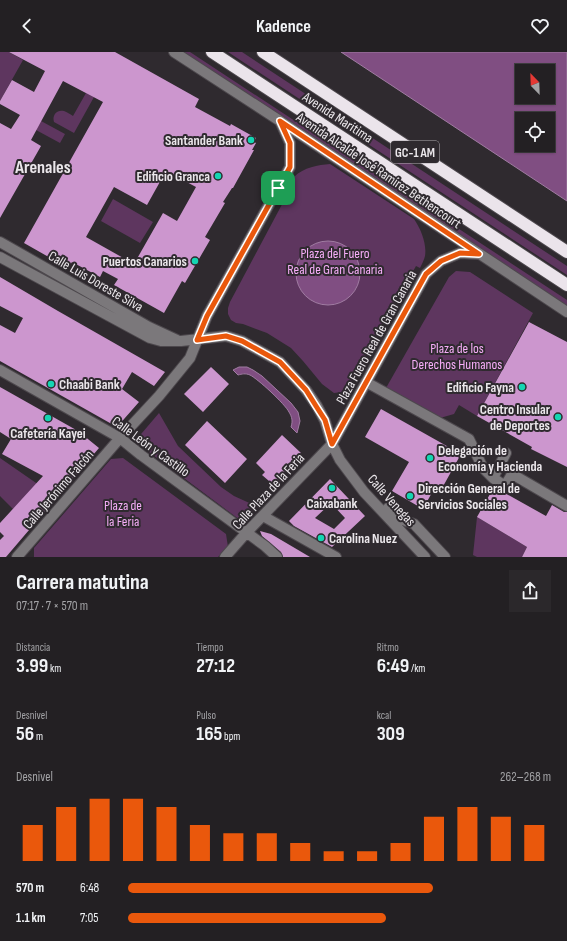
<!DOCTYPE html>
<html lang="es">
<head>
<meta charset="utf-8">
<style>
  :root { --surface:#232023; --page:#2b282b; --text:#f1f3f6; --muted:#a3a3a6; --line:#403e41; --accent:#ea580c }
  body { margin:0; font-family:"Sofia Sans Condensed",sans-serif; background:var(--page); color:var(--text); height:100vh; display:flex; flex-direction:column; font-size:15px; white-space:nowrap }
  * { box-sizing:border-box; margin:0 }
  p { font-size:13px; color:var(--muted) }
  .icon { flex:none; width:22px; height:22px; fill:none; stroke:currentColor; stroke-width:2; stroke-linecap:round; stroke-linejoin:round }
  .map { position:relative; height:505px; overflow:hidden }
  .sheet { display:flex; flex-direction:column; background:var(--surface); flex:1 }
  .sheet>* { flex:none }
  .needle { width:26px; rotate:337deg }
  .buttons { position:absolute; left:515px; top:12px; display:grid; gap:8px }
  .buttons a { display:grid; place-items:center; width:40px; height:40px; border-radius:0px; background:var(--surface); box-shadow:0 1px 3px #0004,0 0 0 1px var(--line); font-size:20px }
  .pin { position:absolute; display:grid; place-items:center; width:34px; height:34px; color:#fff; margin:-17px; border-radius:8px; box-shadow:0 2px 6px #0006 }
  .round { display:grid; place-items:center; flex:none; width:42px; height:42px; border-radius:0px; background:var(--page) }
  .headline { display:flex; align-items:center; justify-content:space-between; height:68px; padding:0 16px }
  h1 { font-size:22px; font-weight:700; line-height:30px }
  .stats { display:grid; grid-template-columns:repeat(3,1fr); gap:6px; height:68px; padding:4px 16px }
  .stats div { display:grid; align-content:center }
  .stats b { font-size:20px; font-weight:700 }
  .stats small { font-size:11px; font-weight:400 }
  .stats p { font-size:11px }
  .chart { height:112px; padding:8px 16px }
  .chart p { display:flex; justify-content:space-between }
  .chart svg { width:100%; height:72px; margin-top:4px; stroke:var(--accent); stroke-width:6 }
  ul { padding:0 16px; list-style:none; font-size:13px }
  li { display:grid; grid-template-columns:64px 48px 1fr; align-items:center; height:30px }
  li i { height:10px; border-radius:5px; background:var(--accent) }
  header { display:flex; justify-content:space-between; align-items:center; height:52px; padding:0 16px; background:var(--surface); font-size:18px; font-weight:700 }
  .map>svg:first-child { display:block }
  .green { fill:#5e365f }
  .water { fill:#804e82; stroke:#a07ca2; fill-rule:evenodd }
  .building { fill:#cc96ce; fill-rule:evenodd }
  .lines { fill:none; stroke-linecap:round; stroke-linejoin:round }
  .minor-casing { stroke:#4d484d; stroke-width:12 }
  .highway-casing { stroke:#4d484d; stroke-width:14 }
  .minor { stroke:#7b787b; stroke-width:10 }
  .highway { stroke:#ebe4eb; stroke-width:12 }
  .route-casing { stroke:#fff; stroke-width:8 }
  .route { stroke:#ea580c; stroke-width:5 }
  .poi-dot { fill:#14d5b3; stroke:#2f2a2f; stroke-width:1.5 }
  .labels { text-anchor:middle; stroke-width:4; stroke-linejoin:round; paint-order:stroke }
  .shield { fill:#2f2a2f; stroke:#b3aeb3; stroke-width:1 }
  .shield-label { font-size:13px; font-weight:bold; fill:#ebe7eb }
  .street-label { font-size:14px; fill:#ebe7eb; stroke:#2f2a2f }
  .poi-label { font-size:14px; font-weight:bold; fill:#ebe7eb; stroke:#2f2a2f; text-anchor:end }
  .park-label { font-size:14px; fill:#f7aef9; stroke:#2f2a2f }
  .district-label { font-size:18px; font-weight:bold; fill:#ebe7eb; stroke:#2f2a2f }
</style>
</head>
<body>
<header><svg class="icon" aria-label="back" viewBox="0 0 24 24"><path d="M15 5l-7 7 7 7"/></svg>Kadence<svg class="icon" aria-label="heart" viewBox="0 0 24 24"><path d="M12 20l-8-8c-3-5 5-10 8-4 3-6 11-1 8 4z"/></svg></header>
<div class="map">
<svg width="567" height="505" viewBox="0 0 567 505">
  <rect width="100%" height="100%" fill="#2f2a2f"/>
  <path class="green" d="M0 0H9L23 8 0 49Z
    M181 0H190L567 248V254Z
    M228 0H242L567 214V223Z
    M86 41 94 45 74 81 54 70C52 64 56 57 64 59 67 60 70 62 73 64Z
    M41 69 65 82 60 91 36 78Z
    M330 112 414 167C421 177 427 192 425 204 424 208 422 212 420 216L416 214 347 336 342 340 334 341 322 332 303 309 291 296 267 281 243 272 236 271 231 268 228 262V256L230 250 287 143 284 141C287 135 290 129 294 125 304 115 318 113 330 112Z
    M113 147 153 170 140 191 101 169Z
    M456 219 470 220 533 261 477 364 459 353 454 362 440 366 386 336 449 225Z
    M159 361 178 394 221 435 234 444 258 455 244 468H240L137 391 136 388Z
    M0 406 39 433 13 457 0 444Z
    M123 406 226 482 228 495 218 505H34V496L111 407Z
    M477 465 527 495 522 505H477L473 503Z"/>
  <path class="water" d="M341 0H567V149ZM522 19H548V45H522ZM522 67H548V93H522Z
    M296 221a32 32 0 1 1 64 0a32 32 0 1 1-64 0Z
    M239 315H247L253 318 262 324 291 351 298 360 300 369 297 381 291 375C293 369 292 365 289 360 285 352 258 327 250 323 245 321 242 322 238 323L233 318Z"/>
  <path class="building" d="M9 0H115L199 47 195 55 230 74 231 72 256 86 254 90 256 91 252 98H254L233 136H232L223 150 225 151 205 185 210 188 185 231 182 229 164 261 114 233 118 227 103 219 100 225 72 210 68 216 24 191 103 50 63 29 31 88 41 94 0 166V71L11 77 20 63 0 52V49L12 28 34 40 45 19ZM166 119 196 135 177 169 163 161 134 212 86 185 114 135 147 153Z
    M0 225 58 259 165 320 154 334 132 320 122 337 139 350 117 375 0 309V273L15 281 23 266 0 254Z
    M529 270 567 290V415L531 397 532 395 477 364Z
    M211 315 229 332 203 360 184 342Z
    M0 335 78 379 99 396 6 505H0V488L4 484 0 480V471L43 424 2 402 11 387 0 380Z
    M381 357 461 402 441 438 435 435 423 457 392 439 409 410 365 385Z
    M207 369 247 407 225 431 185 393Z
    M282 383 301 401 293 410 294 411 282 424 284 426 276 435 262 423 265 420 256 411Z
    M330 427 365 464 332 495 294 474 289 469ZM331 451 345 466 334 477 315 466Z
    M494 435 546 464 552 453 564 460H567V505H522L527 495 477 465Z
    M260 479 271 482 310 505H283L281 500 262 484Z"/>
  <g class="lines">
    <defs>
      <path id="minor" d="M174 0 280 69 567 260
        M0 190 149 275 177 288
        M0 205 150 286 161 289H181L226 284 242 289 280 310 306 338 317 354 325 369 332 392 340 408 364 440 425 505
        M0 318 120 386 141 403 265 494 277 505
        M366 330 469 387 483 416 493 426 506 401
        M493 426 505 434 512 422 567 454
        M388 456 398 466 414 472 445 505
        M263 464 336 505
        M17 505 120 386 159 344 190 306 207 264 290 115V91L280 69
        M225 505 247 480 332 392 426 222 441 209 460 201 478 202"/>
      <path id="highway" d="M212 0 567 233
        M263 0 567 200"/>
    </defs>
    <use href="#minor" class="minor-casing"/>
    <use href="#highway" class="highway-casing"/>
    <use href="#minor" class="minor"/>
    <use href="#highway" class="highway"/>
  </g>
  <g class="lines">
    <defs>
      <path id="route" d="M280 69 479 202 460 201 441 209 426 222 332 392 325 368 316 354 306 338 280 310 242 289 226 284 197 288 207 264 290 115V91Z"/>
    </defs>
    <use href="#route" class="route-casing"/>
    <use href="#route" class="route"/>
  </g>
  <g class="poi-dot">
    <circle cx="251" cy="88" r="4"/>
    <circle cx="218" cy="124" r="4"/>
    <circle cx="195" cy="209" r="4"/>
    <circle cx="51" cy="332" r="4"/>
    <circle cx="522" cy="335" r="4"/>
    <circle cx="558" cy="365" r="4"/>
    <circle cx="48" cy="366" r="4"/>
    <circle cx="430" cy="406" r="4"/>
    <circle cx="332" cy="436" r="4"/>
    <circle cx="410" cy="444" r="4"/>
    <circle cx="321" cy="486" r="4"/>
  </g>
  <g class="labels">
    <rect class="shield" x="391" y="89" width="48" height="22" rx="3"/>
    <g class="shield-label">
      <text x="415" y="105">GC-1 AM</text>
    </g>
    <g class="street-label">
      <text transform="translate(338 65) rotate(33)" y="5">Avenida Maritima</text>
      <text transform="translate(379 118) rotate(34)" y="5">Avenida Alcalde José Ramírez Bethencourt</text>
      <text transform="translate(96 229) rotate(30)" y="5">Calle Luis Doreste Silva</text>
      <text transform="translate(376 285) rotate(-61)" y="5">Plaza Fuero Real de Gran Canaria</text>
      <text transform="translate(151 394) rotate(36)" y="5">Calle León y Castillo</text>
      <text transform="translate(58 437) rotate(-49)" y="5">Calle Jerónimo Falcón</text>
      <text transform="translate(268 439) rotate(-47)" y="5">Calle Plaza de la Feria</text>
      <text transform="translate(392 448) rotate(48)" y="5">Calle Venegas</text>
    </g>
    <g class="poi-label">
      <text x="243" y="93">Santander Bank</text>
      <text x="210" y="129">Edificio Granca</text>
      <text x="187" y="214">Puertos Canarios</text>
      <text x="59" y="337" text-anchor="start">Chaabi Bank</text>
      <text x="514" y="340">Edificio Fayna</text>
      <text x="550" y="362">Centro Insular<tspan x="550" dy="16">de Deportes</tspan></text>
      <text x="48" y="386" text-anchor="middle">Cafetería Kayei</text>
      <text x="438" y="403" text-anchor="start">Delegación de<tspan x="438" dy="16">Economía y Hacienda</tspan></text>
      <text x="418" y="441" text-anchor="start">Dirección General de<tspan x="418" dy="16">Servicios Sociales</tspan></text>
      <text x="332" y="456" text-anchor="middle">Caixabank</text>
      <text x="329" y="491" text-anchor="start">Carolina Nuez</text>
    </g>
    <g class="park-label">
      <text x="335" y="206">Plaza del Fuero<tspan x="335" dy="16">Real de Gran Canaria</tspan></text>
      <text x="457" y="301">Plaza de los<tspan x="457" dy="16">Derechos Humanos</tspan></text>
      <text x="123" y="458">Plaza de<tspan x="123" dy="16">la Feria</tspan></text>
    </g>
    <g class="district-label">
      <text x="43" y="121">Arenales</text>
    </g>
  </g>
</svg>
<div class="buttons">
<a><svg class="needle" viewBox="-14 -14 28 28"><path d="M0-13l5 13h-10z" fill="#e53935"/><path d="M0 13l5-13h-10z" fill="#a3a3a6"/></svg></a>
<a><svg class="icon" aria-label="locate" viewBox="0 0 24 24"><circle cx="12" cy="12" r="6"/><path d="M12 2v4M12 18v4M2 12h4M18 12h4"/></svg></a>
</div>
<div class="pin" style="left:278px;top:136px;background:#1e9e55"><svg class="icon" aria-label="arrive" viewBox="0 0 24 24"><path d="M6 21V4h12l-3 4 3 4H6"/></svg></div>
</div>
<section class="sheet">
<div class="headline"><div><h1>Carrera matutina</h1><p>07:17 · 7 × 570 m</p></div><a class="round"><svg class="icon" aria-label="share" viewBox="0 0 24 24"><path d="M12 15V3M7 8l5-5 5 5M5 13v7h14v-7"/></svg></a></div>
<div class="stats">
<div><p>Distancia</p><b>3.99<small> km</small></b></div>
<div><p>Tiempo</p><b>27:12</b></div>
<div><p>Ritmo</p><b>6:49<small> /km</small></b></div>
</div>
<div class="stats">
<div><p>Desnivel</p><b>56<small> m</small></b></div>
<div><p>Pulso</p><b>165<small> bpm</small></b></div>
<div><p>kcal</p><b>309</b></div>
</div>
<div class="chart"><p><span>Desnivel</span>262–268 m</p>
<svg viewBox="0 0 160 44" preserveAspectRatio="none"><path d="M5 44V22M15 44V11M25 44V6M35 44V6M45 44V11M55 44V22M65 44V27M75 44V27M85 44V33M95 44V38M105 44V38M115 44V33M125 44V17M135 44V11M145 44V17M155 44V22"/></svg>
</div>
<ul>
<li><b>570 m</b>6:48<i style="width:72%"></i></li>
<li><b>1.1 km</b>7:05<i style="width:61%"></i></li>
</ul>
</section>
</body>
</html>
